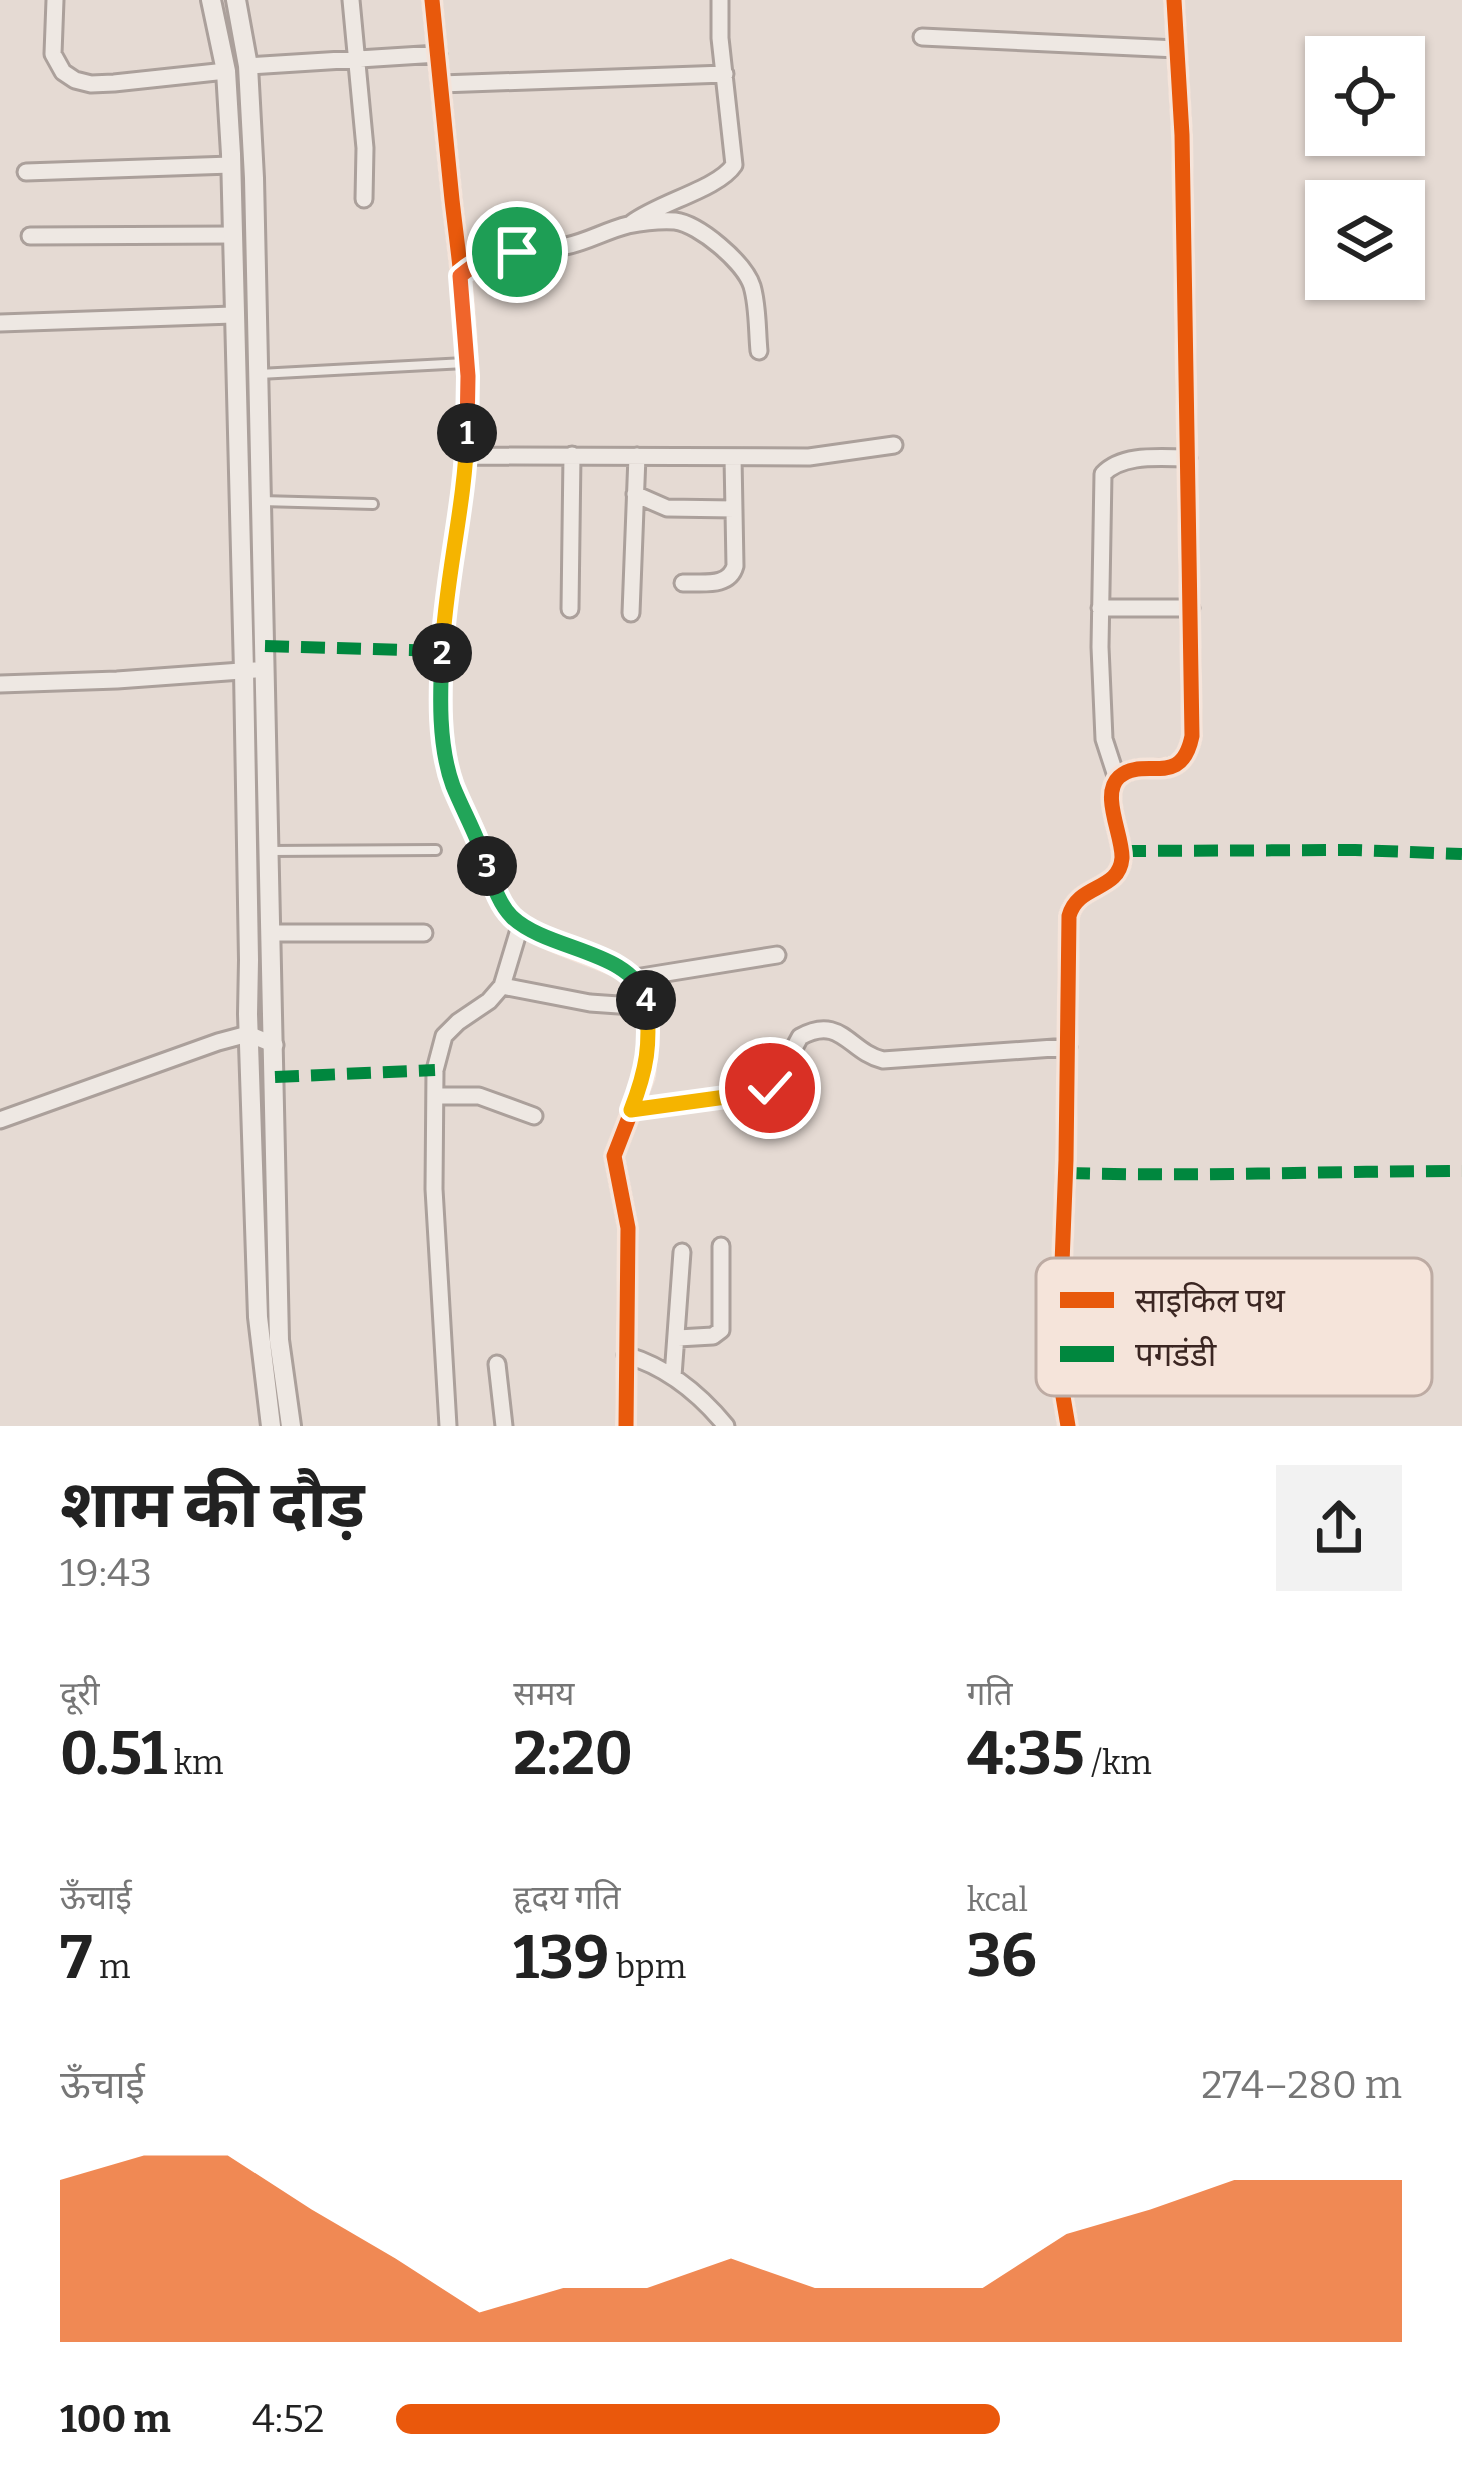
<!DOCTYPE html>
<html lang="hi">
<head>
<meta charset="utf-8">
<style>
  :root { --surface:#fff; --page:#f2f2f2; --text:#222; --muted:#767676; --accent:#ea580c }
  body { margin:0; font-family:Bitter,"Noto Sans Devanagari",serif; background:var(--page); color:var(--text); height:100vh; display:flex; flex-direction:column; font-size:45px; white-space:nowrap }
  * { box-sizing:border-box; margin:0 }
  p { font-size:39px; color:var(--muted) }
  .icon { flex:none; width:66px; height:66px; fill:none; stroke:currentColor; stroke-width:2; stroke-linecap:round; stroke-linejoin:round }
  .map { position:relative; height:1426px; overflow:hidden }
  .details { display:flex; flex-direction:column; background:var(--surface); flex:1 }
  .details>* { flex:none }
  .fabs { position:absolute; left:1305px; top:36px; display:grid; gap:24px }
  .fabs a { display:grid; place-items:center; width:120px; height:120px; border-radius:0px; background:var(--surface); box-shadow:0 3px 9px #0004; font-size:60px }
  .pin { position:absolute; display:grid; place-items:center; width:102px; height:102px; color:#fff; margin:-51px; border:6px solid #fff; border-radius:50%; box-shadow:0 3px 12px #0007 }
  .km { position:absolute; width:60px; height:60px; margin:-30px; border-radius:50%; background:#222; color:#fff; font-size:33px; line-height:60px; text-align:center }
  .round { display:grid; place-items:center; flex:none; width:126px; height:126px; border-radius:0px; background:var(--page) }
  .overview { display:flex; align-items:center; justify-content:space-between; height:204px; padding:0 60px }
  h1 { font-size:66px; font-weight:700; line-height:90px }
  .metrics { display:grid; grid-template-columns:repeat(3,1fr); gap:18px; height:204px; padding:12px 60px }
  .metrics div { display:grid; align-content:center }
  .metrics b { font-size:60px; font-weight:700 }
  .metrics small { font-size:33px; font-weight:400 }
  .metrics p { font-size:33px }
  .chart { height:336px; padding:24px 60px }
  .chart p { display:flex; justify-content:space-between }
  .chart svg { width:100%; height:216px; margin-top:12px; fill:var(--accent); opacity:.7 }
  ul { padding:0 60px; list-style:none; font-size:39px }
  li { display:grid; grid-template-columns:192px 144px 1fr; align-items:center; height:90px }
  li i { height:30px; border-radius:15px; background:var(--accent) }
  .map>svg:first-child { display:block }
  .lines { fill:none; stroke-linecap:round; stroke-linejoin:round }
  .service-casing { stroke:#aba09b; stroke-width:14 }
  .minor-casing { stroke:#aba09b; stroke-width:21 }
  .tertiary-casing { stroke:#aba09b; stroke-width:24 }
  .service { stroke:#eee8e3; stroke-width:8 }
  .minor { stroke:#eee8e3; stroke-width:15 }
  .tertiary { stroke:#eee8e3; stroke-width:18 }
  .quiet { stroke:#00873e; stroke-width:12; stroke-dasharray:24 12; stroke-linecap:butt }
  .cycleway-casing { stroke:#f5e4da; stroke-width:22 }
  .cycleway { stroke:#e8590c; stroke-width:15 }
  .split-1-casing { stroke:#fff; stroke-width:24 }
  .split-2-casing { stroke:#fff; stroke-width:24 }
  .split-3-casing { stroke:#fff; stroke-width:24 }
  .split-4-casing { stroke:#fff; stroke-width:24 }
  .split-5-casing { stroke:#fff; stroke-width:24 }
  .split-1 { stroke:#f0652b; stroke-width:15 }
  .split-2 { stroke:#f5b400; stroke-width:15 }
  .split-3 { stroke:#22a559; stroke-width:15 }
  .split-4 { stroke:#22a559; stroke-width:15 }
  .split-5 { stroke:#f5b400; stroke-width:15 }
  .key { fill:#f5e4da; stroke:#bdaba3; stroke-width:3 }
  .key-label { font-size:33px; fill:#3b2622 }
</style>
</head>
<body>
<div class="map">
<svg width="1462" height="1426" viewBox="0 0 1462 1426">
  <rect width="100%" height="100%" fill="#e5dad3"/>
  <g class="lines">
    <defs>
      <path id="service" d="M259 374 465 363
        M261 501 373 504
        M269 851 436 850"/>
      <path id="minor" d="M55 0 53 54 63 72 75 80 91 84 114 83 226 71
        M351 0 365 148 364 199
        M432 0C439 67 445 133 452 200 459 260 468 321 468 382 468 418 467 455 462 491 452 581 429 673 447 763 453 794 471 819 481 848 490 873 494 903 516 920 547 944 590 954 624 970L641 985 646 997 649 1029 645 1076 614 1156 628 1228 626 1426
        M922 37 1177 49
        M248 66 438 54
        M441 84 725 74
        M26 172 231 165
        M632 223C660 202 718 189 734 165L720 38V0
        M30 236 232 235
        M460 276C500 243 520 256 566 246 587 242 607 230 628 225 643 222 660 220 675 221 699 224 744 262 752 286 758 306 757 330 759 351
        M0 323 233 315
        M466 456 809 457 894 445
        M635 494 667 508 734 509
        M683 583C702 582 729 588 735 566L733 457
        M1100 608H1191
        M570 609 572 455
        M631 613 637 456
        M0 684 117 680 255 670
        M1117 779 1104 739 1100 647 1103 474C1123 453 1161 458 1188 458
        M271 933H424
        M635 978 777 955
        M502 986 590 1003 647 1007
        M436 1096H479L534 1116
        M631 1110 762 1092 778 1078 800 1037C841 1014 849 1052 883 1060L1068 1047
        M0 1120 218 1042 248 1034 275 1045
        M678 1338 713 1336 721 1330V1246
        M626 1355C667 1367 699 1393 726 1426
        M497 1364 504 1426
        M673 1376 682 1252
        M448 1426 434 1189 435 1070 444 1036 458 1022 489 1001 502 986 521 923
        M1068 1426 1058 1367 1066 1160 1069 916C1078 883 1119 892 1122 858 1123 836 1100 794 1119 777 1144 755 1181 790 1192 736L1182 135 1174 0"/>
      <path id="tertiary" d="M211 0 226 71 231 154 244 671 249 960 248 1014 258 1317 271 1426
        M236 0 248 66 254 178 279 1340 291 1426"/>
    </defs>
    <use href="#service" class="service-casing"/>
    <use href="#minor" class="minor-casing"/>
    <use href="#tertiary" class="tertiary-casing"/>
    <use href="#service" class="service"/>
    <use href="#minor" class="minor"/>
    <use href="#tertiary" class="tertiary"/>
    <path class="quiet" d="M265 646 442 651
      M1122 851 1355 850 1462 854
      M275 1077 435 1070
      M1066 1173C1198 1177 1330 1171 1462 1171"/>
    <defs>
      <path id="cycleway" d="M432 0C439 67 445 133 452 200 459 260 468 321 468 382 468 418 467 455 462 491 452 581 429 673 447 763 453 794 471 819 481 848 490 873 494 903 516 920 547 944 590 954 624 970L641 985 646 997 649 1029 645 1076 614 1156 628 1228 626 1426
        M1068 1426 1058 1367 1066 1160 1069 916C1078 883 1119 892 1122 858 1123 836 1100 794 1119 777 1144 755 1181 790 1192 736L1182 135 1174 0"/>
    </defs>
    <use href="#cycleway" class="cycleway-casing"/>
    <use href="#cycleway" class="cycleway"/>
  </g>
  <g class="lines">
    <defs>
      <path id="split-1" d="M467 433 468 376 460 276C479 260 493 254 517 252"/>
      <path id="split-2" d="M442 653C445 579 465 507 467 433"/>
      <path id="split-3" d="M442 653C440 695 438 745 453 786 464 813 478 837 487 866"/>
      <path id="split-4" d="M487 866C493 883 498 903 512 917 548 951 632 950 646 1000"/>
      <path id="split-5" d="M646 1000C651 1044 647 1069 631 1110L762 1092 770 1088"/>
    </defs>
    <use href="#split-1" class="split-1-casing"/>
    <use href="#split-2" class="split-2-casing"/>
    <use href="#split-3" class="split-3-casing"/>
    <use href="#split-4" class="split-4-casing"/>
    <use href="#split-5" class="split-5-casing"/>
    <use href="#split-1" class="split-1"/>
    <use href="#split-2" class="split-2"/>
    <use href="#split-3" class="split-3"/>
    <use href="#split-4" class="split-4"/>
    <use href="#split-5" class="split-5"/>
  </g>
  <rect x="1036" y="1258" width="396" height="138" rx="18" class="key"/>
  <rect x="1060" y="1292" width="54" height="16" fill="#e8590c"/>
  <rect x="1060" y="1346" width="54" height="16" fill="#00873e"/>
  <g class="key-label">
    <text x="1135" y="1312">साइकिल पथ</text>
    <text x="1135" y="1366">पगडंडी</text>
  </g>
</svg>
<div class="fabs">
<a><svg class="icon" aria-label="locate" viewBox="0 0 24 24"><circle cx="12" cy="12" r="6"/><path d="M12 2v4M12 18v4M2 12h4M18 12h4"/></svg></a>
<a><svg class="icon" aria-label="layers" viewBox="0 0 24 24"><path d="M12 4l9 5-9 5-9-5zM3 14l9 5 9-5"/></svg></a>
</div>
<div class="pin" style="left:517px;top:252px;background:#1e9e55"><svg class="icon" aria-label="arrive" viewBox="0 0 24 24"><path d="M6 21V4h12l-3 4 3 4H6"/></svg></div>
<div class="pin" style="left:770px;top:1088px;background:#d93025"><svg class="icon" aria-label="check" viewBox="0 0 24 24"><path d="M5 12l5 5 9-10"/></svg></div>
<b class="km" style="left:467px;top:433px">1</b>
<b class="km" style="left:442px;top:653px">2</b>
<b class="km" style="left:487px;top:866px">3</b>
<b class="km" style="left:646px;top:1000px">4</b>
</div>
<section class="details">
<div class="overview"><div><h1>शाम की दौड़</h1><p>19:43</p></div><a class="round"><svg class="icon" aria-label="share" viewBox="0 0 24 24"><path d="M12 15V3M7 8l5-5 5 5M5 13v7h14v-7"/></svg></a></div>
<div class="metrics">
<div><p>दूरी</p><b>0.51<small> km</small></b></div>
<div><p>समय</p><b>2:20</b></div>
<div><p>गति</p><b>4:35<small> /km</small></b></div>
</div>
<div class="metrics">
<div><p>ऊँचाई</p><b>7<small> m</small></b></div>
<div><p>हृदय गति</p><b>139<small> bpm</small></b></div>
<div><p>kcal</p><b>36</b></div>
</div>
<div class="chart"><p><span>ऊँचाई</span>274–280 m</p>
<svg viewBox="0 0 160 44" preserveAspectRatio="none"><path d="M0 44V11L10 6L20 6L30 17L40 27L50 38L60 33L70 33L80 27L90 33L100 33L110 33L120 22L130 17L140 11L150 11L160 11V44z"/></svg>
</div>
<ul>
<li><b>100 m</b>4:52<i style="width:60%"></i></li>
</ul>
</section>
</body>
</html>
